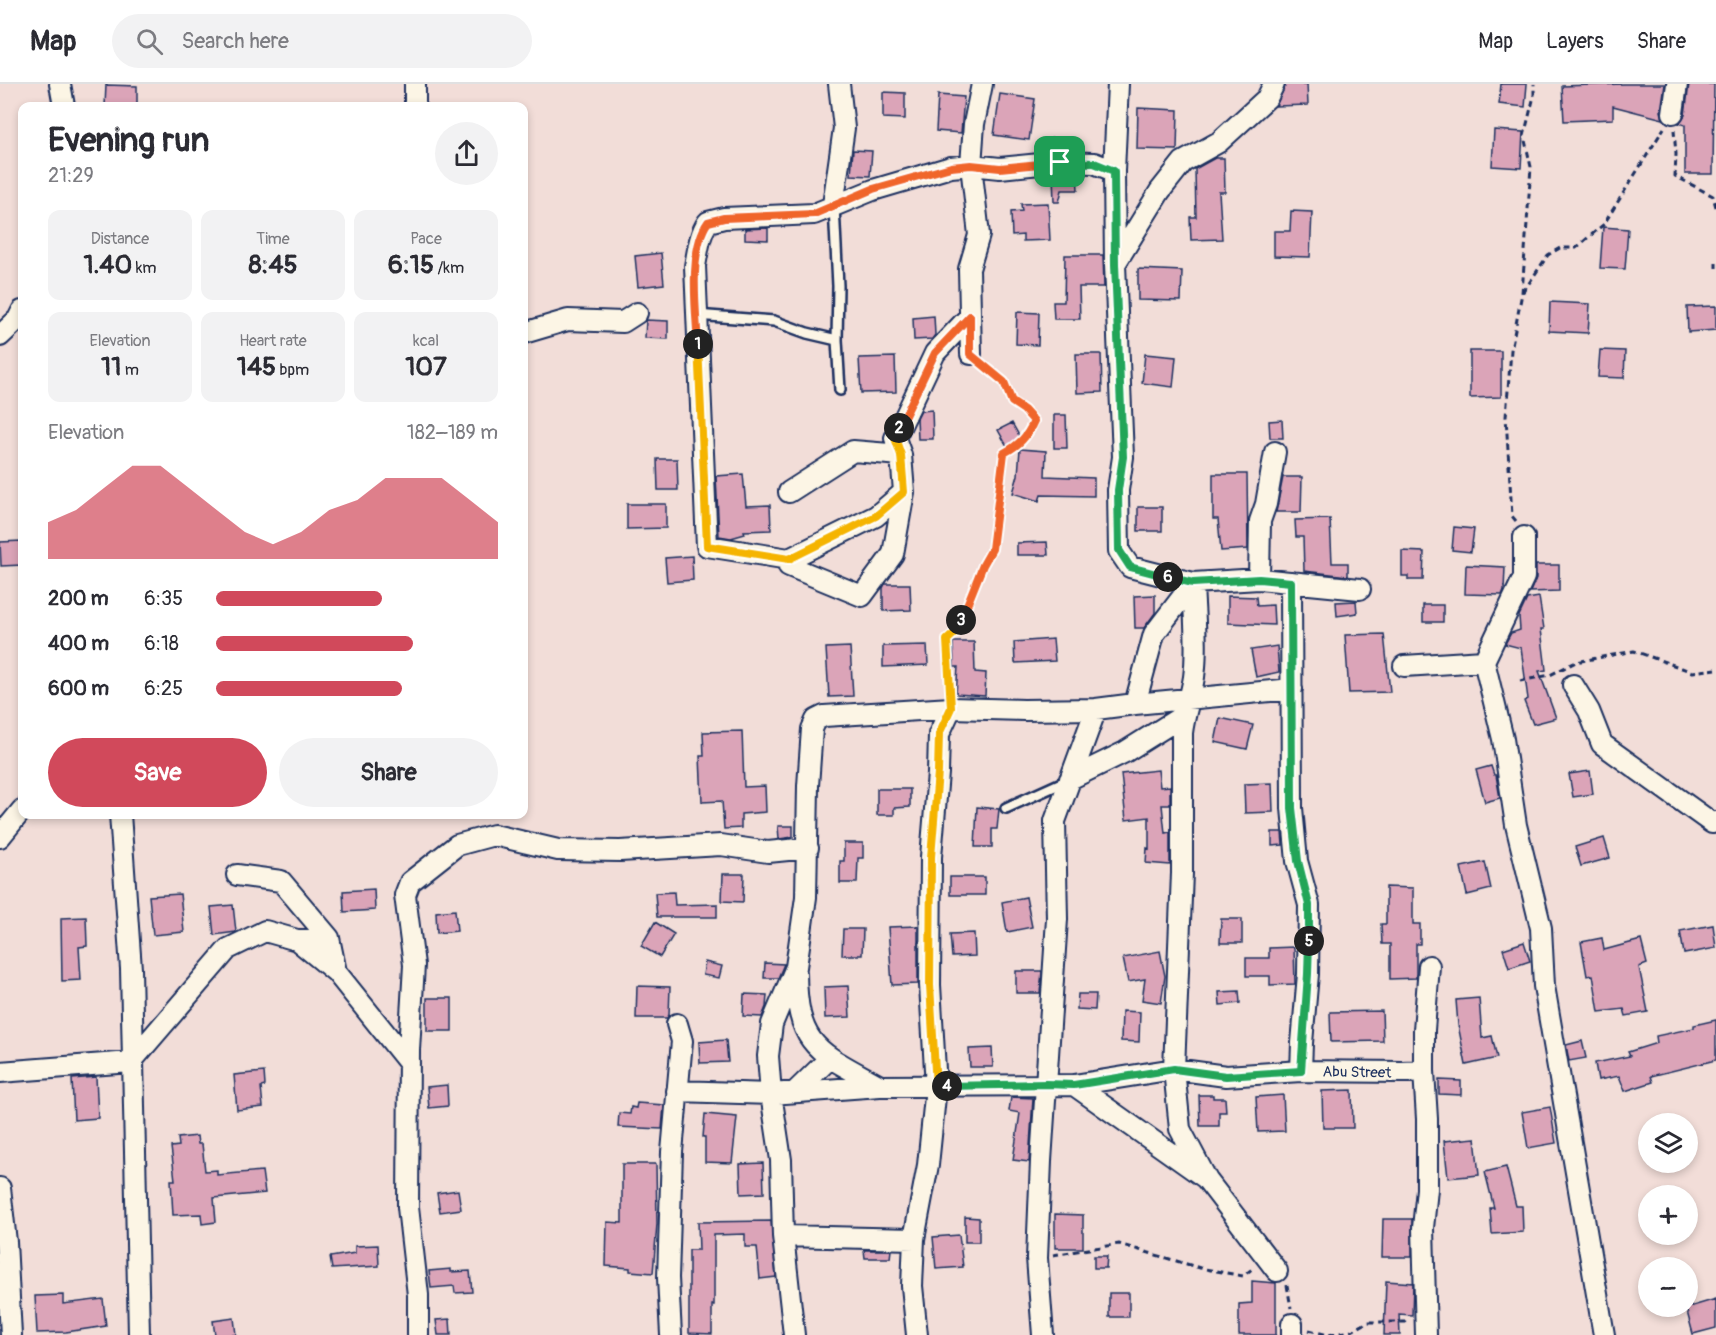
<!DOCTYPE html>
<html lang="en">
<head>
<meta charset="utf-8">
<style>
  :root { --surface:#fff; --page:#f2f2f3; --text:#2b2b33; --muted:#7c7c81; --line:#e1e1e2; --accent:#d1495b }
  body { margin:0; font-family:Pangolin,sans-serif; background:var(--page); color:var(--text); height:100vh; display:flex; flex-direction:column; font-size:22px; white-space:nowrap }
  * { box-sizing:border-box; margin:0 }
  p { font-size:20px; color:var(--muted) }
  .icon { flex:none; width:33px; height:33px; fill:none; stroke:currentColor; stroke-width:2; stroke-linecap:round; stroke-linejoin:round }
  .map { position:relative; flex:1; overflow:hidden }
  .details { position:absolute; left:18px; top:18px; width:510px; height:717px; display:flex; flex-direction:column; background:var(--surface); border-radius:12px; box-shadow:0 3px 9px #0003 }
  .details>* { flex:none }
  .controls { position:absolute; left:1638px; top:1029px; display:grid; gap:12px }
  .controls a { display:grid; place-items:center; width:60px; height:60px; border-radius:50%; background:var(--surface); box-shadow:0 3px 9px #0003; font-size:30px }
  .pin { position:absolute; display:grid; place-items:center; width:51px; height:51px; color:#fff; margin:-26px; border-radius:12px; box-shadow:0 3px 9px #0006 }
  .km { position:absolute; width:30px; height:30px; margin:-15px; border-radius:50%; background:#222; color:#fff; font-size:16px; line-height:30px; text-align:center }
  .round { display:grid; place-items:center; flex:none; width:63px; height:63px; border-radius:32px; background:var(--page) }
  .summary { display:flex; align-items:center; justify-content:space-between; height:102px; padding:0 30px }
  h1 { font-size:33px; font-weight:800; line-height:45px }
  .figures { display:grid; grid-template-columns:repeat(3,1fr); gap:9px; height:102px; padding:6px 30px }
  .figures div { display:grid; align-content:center; border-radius:12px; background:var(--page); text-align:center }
  .figures b { font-size:26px; font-weight:800 }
  .figures small { font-size:16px; font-weight:400 }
  .figures p { font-size:16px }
  .chart { height:168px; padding:12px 30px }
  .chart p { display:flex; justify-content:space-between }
  .chart svg { width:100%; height:108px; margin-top:6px; fill:var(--accent); opacity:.7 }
  .button { display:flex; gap:12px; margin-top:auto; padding:12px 30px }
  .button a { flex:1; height:69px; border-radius:36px; background:var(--accent); color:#fff; font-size:24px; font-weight:800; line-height:69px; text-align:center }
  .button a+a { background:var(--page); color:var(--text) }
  ul { padding:0 30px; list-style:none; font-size:20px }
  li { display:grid; grid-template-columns:96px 72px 1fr; align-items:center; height:45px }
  li i { height:15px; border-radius:8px; background:var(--accent) }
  header { display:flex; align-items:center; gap:36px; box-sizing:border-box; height:84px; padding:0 30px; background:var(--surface); border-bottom:2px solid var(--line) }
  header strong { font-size:28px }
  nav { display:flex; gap:33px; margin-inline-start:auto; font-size:21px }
  .search { width:420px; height:54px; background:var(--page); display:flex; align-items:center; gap:15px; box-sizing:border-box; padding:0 21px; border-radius:33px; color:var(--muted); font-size:22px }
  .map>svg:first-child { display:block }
  .building { fill:#dba4b8; stroke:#1b2f5e; stroke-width:1.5 }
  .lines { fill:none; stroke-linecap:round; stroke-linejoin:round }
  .lane-casing { stroke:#1b2f5e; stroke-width:14 }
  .street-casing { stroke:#1b2f5e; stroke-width:24 }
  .path { stroke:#1b2f5e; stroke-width:3; stroke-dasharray:6 4.5; stroke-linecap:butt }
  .lane { stroke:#fcf5e5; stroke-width:9 }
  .street { stroke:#fcf5e5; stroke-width:20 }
  .split-1-casing { stroke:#fff; stroke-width:12 }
  .split-2-casing { stroke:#fff; stroke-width:12 }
  .split-3-casing { stroke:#fff; stroke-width:12 }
  .split-4-casing { stroke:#fff; stroke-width:12 }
  .split-5-casing { stroke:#fff; stroke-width:12 }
  .split-6-casing { stroke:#fff; stroke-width:12 }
  .split-7-casing { stroke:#fff; stroke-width:12 }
  .split-1 { stroke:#f0652b; stroke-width:8 }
  .split-2 { stroke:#f5b400; stroke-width:8 }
  .split-3 { stroke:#f0652b; stroke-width:8 }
  .split-4 { stroke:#f5b400; stroke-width:8 }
  .split-5 { stroke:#22a559; stroke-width:8 }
  .split-6 { stroke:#22a559; stroke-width:8 }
  .split-7 { stroke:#22a559; stroke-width:8 }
  .labels { text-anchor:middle; stroke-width:4.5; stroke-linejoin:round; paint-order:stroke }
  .street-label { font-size:15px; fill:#1b2f5e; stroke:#fcf5e5 }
</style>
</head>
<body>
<header>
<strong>Map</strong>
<div class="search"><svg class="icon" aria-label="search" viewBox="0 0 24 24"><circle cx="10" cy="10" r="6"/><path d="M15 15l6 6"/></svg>Search here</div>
<nav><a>Map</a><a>Layers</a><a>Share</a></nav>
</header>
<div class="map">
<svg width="1716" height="1251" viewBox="0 0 1716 1251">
  <rect width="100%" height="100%" fill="#f2ddd8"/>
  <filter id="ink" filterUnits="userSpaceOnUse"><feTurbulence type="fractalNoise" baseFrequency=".0167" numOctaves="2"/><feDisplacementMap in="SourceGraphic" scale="12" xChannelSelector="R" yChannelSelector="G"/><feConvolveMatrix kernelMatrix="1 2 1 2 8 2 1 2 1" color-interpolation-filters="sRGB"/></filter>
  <g filter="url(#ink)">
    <path class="building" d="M1286 0H1307L1308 21 1276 22Z
      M1501 0H1527L1525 23 1499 20Z
      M1624 0H1665L1661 27 1663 35 1613 22V35L1564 37 1562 2Z
      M1689 0H1714L1713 90H1685V41L1679 39 1685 31Z
      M106 1 137 2V22H105Z
      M883 8 905 9V35L883 34Z
      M1000 10 1035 15 1029 56 994 51Z
      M938 11 964 13 961 49 936 47Z
      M1138 24 1178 26 1177 66 1137 65Z
      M1494 46 1523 48 1521 84 1492 82Z
      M1052 54 1072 57 1070 66 1050 67Z
      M853 66 872 67 870 92 851 91Z
      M1215 74H1224L1225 108H1219L1222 155 1191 156 1190 133H1196L1195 85Z
      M1053 91H1077L1078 106H1062L1059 118H1054Z
      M1048 119 1050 156 1023 157V151L1012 152 1011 128 1022 127 1021 120Z
      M1291 127 1312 128 1310 173 1274 172V147H1290Z
      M1603 143 1628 145 1625 185 1600 184Z
      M768 144V156L745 155V145Z
      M661 169 664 200 638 203 635 172Z
      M1065 171H1103L1104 203H1079L1080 235H1054L1053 218H1064Z
      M1138 185 1182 187 1181 217 1138 216Z
      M1550 218 1590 220 1588 249 1549 247Z
      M1716 222V246L1688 248 1687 223Z
      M1017 228 1039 229 1038 261 1016 260Z
      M934 232 935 251 932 255 914 256 913 234Z
      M646 236 668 237V255L645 254Z
      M1600 266 1625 267 1624 294 1598 293Z
      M1470 267H1501V313L1470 314Z
      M1076 270H1101L1102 308 1077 309Z
      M1145 270 1176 273 1173 303 1142 299Z
      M895 273 896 308 861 309 859 274Z
      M932 326 933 355H918L917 335 921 327Z
      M1054 331H1066L1067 364H1054Z
      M1282 336 1283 354H1270L1269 337Z
      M1012 339 1021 355 1007 362 998 346Z
      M1020 365 1046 367 1045 392 1094 394V412L1041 411 1039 417 1013 409 1018 391Z
      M657 375H677L678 406H658Z
      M743 390 746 422 770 421 771 446 744 447 745 450 731 454 719 452 716 392Z
      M1213 390H1247L1248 465 1221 467 1218 435H1213Z
      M1283 393H1302L1301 428H1276Z
      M627 420H666V444L627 445Z
      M1138 423H1162V447H1138Z
      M1330 435 1332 479H1348V492L1304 487 1303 453H1296L1295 436Z
      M1454 443 1474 445 1471 468 1452 466Z
      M22 457V481L1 482 0 458Z
      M1047 458 1048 471H1017V459Z
      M1402 467 1424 468 1423 496H1408V492H1402Z
      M692 472 693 496 667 498 665 474Z
      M1466 481 1505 483 1504 506 1502 511 1465 510Z
      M1536 481H1559V507L1530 508 1536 494Z
      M885 500H910L911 526 883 527V504Z
      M1155 511V529L1144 544H1135L1134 512Z
      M1228 512 1256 513 1257 522 1273 521 1274 541 1228 539Z
      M1539 513 1544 545H1541L1546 586 1539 587 1556 634 1533 640 1524 617 1528 615 1521 564 1505 560 1511 549 1520 546 1519 532 1527 515Z
      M1356 517 1357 529 1337 532 1336 518Z
      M1423 521H1443V538H1423Z
      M1384 550 1390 608 1349 609 1345 551Z
      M1053 555 1055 577 1015 579 1014 558Z
      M953 558H974L975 588 986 589 985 612 956 610 958 583H954Z
      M927 561 928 581 883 583V562Z
      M1277 562 1279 588 1256 593 1251 566Z
      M850 563 853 612 829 613 826 564Z
      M1220 634 1253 641 1247 665 1215 658Z
      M742 647 744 703 765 702 766 728 741 730V744L724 745 722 717 702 718 700 672H704L703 648Z
      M1491 682 1494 691H1496L1500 714 1485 718 1476 686Z
      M1158 686 1160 703 1170 702V721H1162L1165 749 1170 748V781L1146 779 1147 764 1149 765V733L1126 736 1121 690Z
      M1590 687 1593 710 1573 713 1569 690Z
      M1272 699 1273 728 1245 729 1244 700Z
      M877 705H910V723L894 724V731H877Z
      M977 723 999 725 997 745H992V763H975Z
      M778 742H793V753L779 755Z
      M1272 748H1282L1283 761 1272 762Z
      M1604 754 1610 774 1581 782 1575 763Z
      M844 759H863V774H858L857 799H840V777H844Z
      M1485 778 1491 805 1467 811 1461 783Z
      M723 790H744L743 818 722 817Z
      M950 793H985V811H950Z
      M1386 803 1413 804V840H1420V860H1416V894L1390 895V860H1382L1381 840H1386Z
      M374 805 375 826 344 828 343 807Z
      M674 808 675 821 717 820V833H657L655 809Z
      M180 810 184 848 153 851 149 812Z
      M1026 813 1032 843 1007 848 1002 818Z
      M233 821 236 848 214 851 211 823Z
      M455 826 457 847 437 849 436 828Z
      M86 833 87 862 79 863 81 896 62 897 61 834Z
      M1221 835H1242V859H1220Z
      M655 838 674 850 660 873 641 862Z
      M1713 841 1716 864 1684 870 1680 847Z
      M918 842V900L892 901 888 843Z
      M843 845H863L862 871H842Z
      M974 849 975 872 952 873 950 850Z
      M1602 854 1604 866 1641 856 1647 880 1639 883 1648 928 1626 932 1624 925 1599 928 1593 891 1587 892 1581 858Z
      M1524 858 1530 877 1509 884 1503 865Z
      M1294 863 1295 900 1270 901V892H1246V874H1269V864Z
      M1160 867 1165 892 1161 919 1142 916 1145 895 1128 898 1123 874Z
      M705 878 722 882 719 894 703 891Z
      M765 879 784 880 778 894H764Z
      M1016 887H1042L1040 909H1016Z
      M637 902 670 903 669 931 667 934H636Z
      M848 902 850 933 825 934 824 903Z
      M1239 907 1240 919 1220 921 1219 908Z
      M744 910 767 911 766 923 762 933 743 932Z
      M1078 910H1096L1095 926 1077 925Z
      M427 914H452V947H427Z
      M1479 914 1482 954 1492 952 1497 974 1466 981 1458 941 1456 916Z
      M1122 927 1140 928 1139 958 1121 957Z
      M1382 927 1383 957 1331 958 1330 928Z
      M1716 936V976L1651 992 1653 998 1625 1007 1619 992 1598 996 1595 979 1630 972 1628 968 1657 959 1656 952 1694 944V941Z
      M726 956 728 978 700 979 699 958Z
      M1582 957 1586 974 1569 977 1566 961Z
      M992 964 993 983H970L969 965Z
      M264 988 265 1002 261 1003 263 1023 237 1026 234 991Z
      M96 993 98 1034 74 1036 72 995Z
      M1439 996 1461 997V1011L1439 1010Z
      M447 1001 448 1022 429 1024 427 1003Z
      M1352 1006 1353 1044H1323L1322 1007Z
      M1199 1011H1213V1014H1225L1226 1028H1219V1042H1200Z
      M1283 1011 1285 1047 1258 1048 1256 1013Z
      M1011 1013 1033 1014 1029 1078 1013 1076 1020 1029 1009 1027Z
      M637 1019 664 1021 662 1045 618 1043 619 1029 630 1030 631 1023 636 1024Z
      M1550 1023 1556 1059 1528 1064 1522 1028Z
      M705 1030 737 1033 732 1079 705 1078V1053H703Z
      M197 1052 198 1060H202L205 1087 217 1086V1091L262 1087 265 1109 214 1114 216 1138 202 1140 201 1130 173 1131 171 1096H175L171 1063 179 1062 178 1054Z
      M1475 1054 1479 1091 1448 1094 1444 1057Z
      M763 1079 764 1109 741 1110 740 1080Z
      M622 1080H656L657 1140 653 1189 630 1187V1184L606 1182 607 1138 622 1139Z
      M1506 1083 1516 1122H1522L1523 1148 1492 1150 1490 1124H1494L1485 1088Z
      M458 1106 461 1125 440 1128 437 1109Z
      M1055 1130 1083 1131V1164H1055Z
      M965 1133 979 1134V1158H965Z
      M1383 1135H1412V1173H1382Z
      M771 1137 776 1193 760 1195 757 1163H745V1150L714 1151V1221H712V1250L689 1249V1166H699L698 1138Z
      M959 1151 963 1183 936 1185 933 1153Z
      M378 1161 379 1182 332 1185 330 1173 355 1169V1162Z
      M864 1166H891L890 1174H865Z
      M1094 1172H1107L1106 1184H1094Z
      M451 1185V1188L470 1187 472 1208 455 1209 454 1202 431 1204 429 1187Z
      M1252 1197 1276 1199V1251H1239V1220L1252 1219Z
      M1386 1197 1413 1199 1412 1231 1399 1230 1400 1251H1384Z
      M1109 1209H1129V1233H1109Z
      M63 1211V1220L103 1215 106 1242 66 1248 37 1249 35 1212Z
      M1716 1215V1244L1693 1250 1686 1224Z
      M234 1234 236 1251H215L213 1237Z
      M450 1235 451 1251H438L436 1236Z"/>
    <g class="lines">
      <defs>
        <path id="lane" d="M834 122 838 202 837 256 840 306
          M696 231 774 237 807 249 837 256
          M1006 724 1068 696"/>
        <path id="street" d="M60 0 64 22
          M415 22V0
          M1673 29 1677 0
          M833 121 844 44 839 0
          M1115 180 1114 87 1118 0
          M970 232 935 269 895 354 901 371 904 408 876 432 789 475 707 462 695 182C698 167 699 151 708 138L724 134 814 130 873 106 951 83 971 81 1000 84 1060 78 1094 79 1114 87
          M524 249 568 236 623 238 637 229
          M0 252 18 235 22 227
          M971 270 969 185 979 151 971 81 974 40 982 0
          M789 408 853 367 901 371
          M789 475V482L862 512 893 470 904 408
          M1259 495 1260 437 1266 420 1275 368
          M1291 498 1292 724 1297 777 1309 821 1308 890 1302 959 1301 987
          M1484 577 1503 655 1516 741 1541 844 1544 902 1604 1251
          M1404 582 1484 577 1524 493V453
          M1573 601 1589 627 1602 660 1712 739 1716 738
          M1135 620 1292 605
          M1070 695 1125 668 1184 631
          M120 730 131 885 139 1251
          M0 753 22 726
          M237 791 281 797 329 854 336 888 409 979
          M297 856 336 888
          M796 889C797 965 820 968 880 1002
          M1424 987V946L1429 882
          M0 988 131 978 228 865 265 847 297 856 329 854
          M1074 1001 1204 1093
          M677 1007 771 1010 880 1002 1074 1001 1174 985 1226 992 1301 987 1402 988 1424 987 1427 1035V1105L1423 1144 1426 1251
          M795 1008 830 974
          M0 1104 6 1158 11 1251
          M783 1152 914 1155
          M1277 1187 1207 1096 1180 1045 1174 985 1182 789V649C1184 630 1191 613 1194 593 1198 562 1194 530 1193 499L1259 495 1360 505
          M1292 1240V1251
          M418 1251V1211L408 1123 409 966 414 881 405 811 410 798 457 761 494 751 558 766 620 767 721 761 768 768 808 764
          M671 1251 668 1194 672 1068 682 957 677 940
          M794 1251 783 1152 781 1076 771 1010 768 972 772 940 796 883 806 813 808 702 812 645 816 636 824 632 951 624 1024 626 1096 625 1135 620 1154 550 1193 499 1130 483 1119 467 1118 406 1123 373 1115 180 1160 107 1183 78 1219 58 1267 14 1274 0
          M917 1251 912 1202 914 1155 928 1081 936 1003 930 901 931 773 938 689 939 650 951 624
          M1043 1251 1037 1174 1041 1077 1057 835 1055 737 1096 625"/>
      </defs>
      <use href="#lane" class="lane-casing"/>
      <use href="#street" class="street-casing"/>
      <path class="path" d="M1674 46 1676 70 1675 92 1713 112 1716 123
        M1716 179V184
        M1523 208 1548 171 1560 164H1576L1604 140 1664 44
        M1516 437 1512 432 1506 333 1511 266 1522 209 1531 83 1524 52 1534 12V0
        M1520 597 1550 591 1576 578 1634 567 1693 588 1716 585
        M950 608 947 556 957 547 983 481 992 465 1004 369C1019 361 1027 353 1034 337L1024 326 1012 318 1004 298 983 281
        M1053 1171 1119 1160 1200 1184 1243 1192 1252 1185
        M1287 1201 1291 1224
        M1309 1246 1328 1251 1352 1247 1368 1238H1410"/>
      <use href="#lane" class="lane"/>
      <use href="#street" class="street"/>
    </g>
  </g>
  <g class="lines" filter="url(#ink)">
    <defs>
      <path id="split-1" d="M698 260C696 227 688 166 708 138L724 134 814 130 873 105 951 83 971 81 1000 84 1060 78"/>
      <path id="split-2" d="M698 260 707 462 789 475 876 432 904 408 901 371 895 354 899 344"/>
      <path id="split-3" d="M899 344 935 269 970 232V270L1004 298 1012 318 1024 326 1034 337C1027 353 1019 361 1004 369L992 465 983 481 961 536"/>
      <path id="split-4" d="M947 1002 936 1003 930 901 931 773 938 688 939 650 951 624 947 556 957 547 961 536"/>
      <path id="split-5" d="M947 1002 1046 1000 1074 1001 1174 985 1226 992 1301 987 1308 890 1309 857"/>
      <path id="split-6" d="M1168 493 1193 499 1259 495 1291 498 1292 724 1298 777 1309 821V857"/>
      <path id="split-7" d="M1060 78 1094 79 1114 87 1115 180 1123 373 1118 406 1119 466 1130 483 1168 493"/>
    </defs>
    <use href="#split-1" class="split-1-casing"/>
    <use href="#split-2" class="split-2-casing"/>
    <use href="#split-3" class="split-3-casing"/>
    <use href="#split-4" class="split-4-casing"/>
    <use href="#split-5" class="split-5-casing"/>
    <use href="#split-6" class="split-6-casing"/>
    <use href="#split-7" class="split-7-casing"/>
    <use href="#split-1" class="split-1"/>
    <use href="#split-2" class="split-2"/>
    <use href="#split-3" class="split-3"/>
    <use href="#split-4" class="split-4"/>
    <use href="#split-5" class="split-5"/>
    <use href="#split-6" class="split-6"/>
    <use href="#split-7" class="split-7"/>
  </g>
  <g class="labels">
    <g class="street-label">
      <text transform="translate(1357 988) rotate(1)" y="5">Abu Street</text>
    </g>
  </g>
</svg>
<div class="controls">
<a><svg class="icon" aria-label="layers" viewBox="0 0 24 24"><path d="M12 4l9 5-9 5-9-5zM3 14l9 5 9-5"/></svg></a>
<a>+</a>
<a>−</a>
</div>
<div class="pin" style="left:1060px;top:78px;background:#1e9e55"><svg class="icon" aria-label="arrive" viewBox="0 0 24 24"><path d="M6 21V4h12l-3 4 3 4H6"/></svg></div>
<b class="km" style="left:698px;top:260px">1</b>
<b class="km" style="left:899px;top:344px">2</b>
<b class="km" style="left:961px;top:536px">3</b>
<b class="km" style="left:947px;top:1002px">4</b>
<b class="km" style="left:1309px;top:857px">5</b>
<b class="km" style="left:1168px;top:493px">6</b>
<section class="details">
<div class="summary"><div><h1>Evening run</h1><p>21:29</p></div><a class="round"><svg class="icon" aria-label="share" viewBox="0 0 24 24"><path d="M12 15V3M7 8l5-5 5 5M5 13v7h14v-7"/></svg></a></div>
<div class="figures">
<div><p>Distance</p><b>1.40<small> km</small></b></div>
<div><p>Time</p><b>8:45</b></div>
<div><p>Pace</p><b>6:15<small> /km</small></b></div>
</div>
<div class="figures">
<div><p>Elevation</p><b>11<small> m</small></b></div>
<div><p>Heart rate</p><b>145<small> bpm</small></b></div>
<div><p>kcal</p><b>107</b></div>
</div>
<div class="chart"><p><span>Elevation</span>182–189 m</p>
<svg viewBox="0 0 160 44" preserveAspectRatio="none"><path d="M0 44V29L10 24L20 15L30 6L40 6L50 15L60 24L70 33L80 38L90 33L100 24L110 20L120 11L130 11L140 11L150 20L160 29V44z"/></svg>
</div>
<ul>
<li><b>200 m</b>6:35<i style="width:59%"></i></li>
<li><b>400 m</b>6:18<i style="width:70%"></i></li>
<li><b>600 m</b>6:25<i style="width:66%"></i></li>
</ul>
<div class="button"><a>Save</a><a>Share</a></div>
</section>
</div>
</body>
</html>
